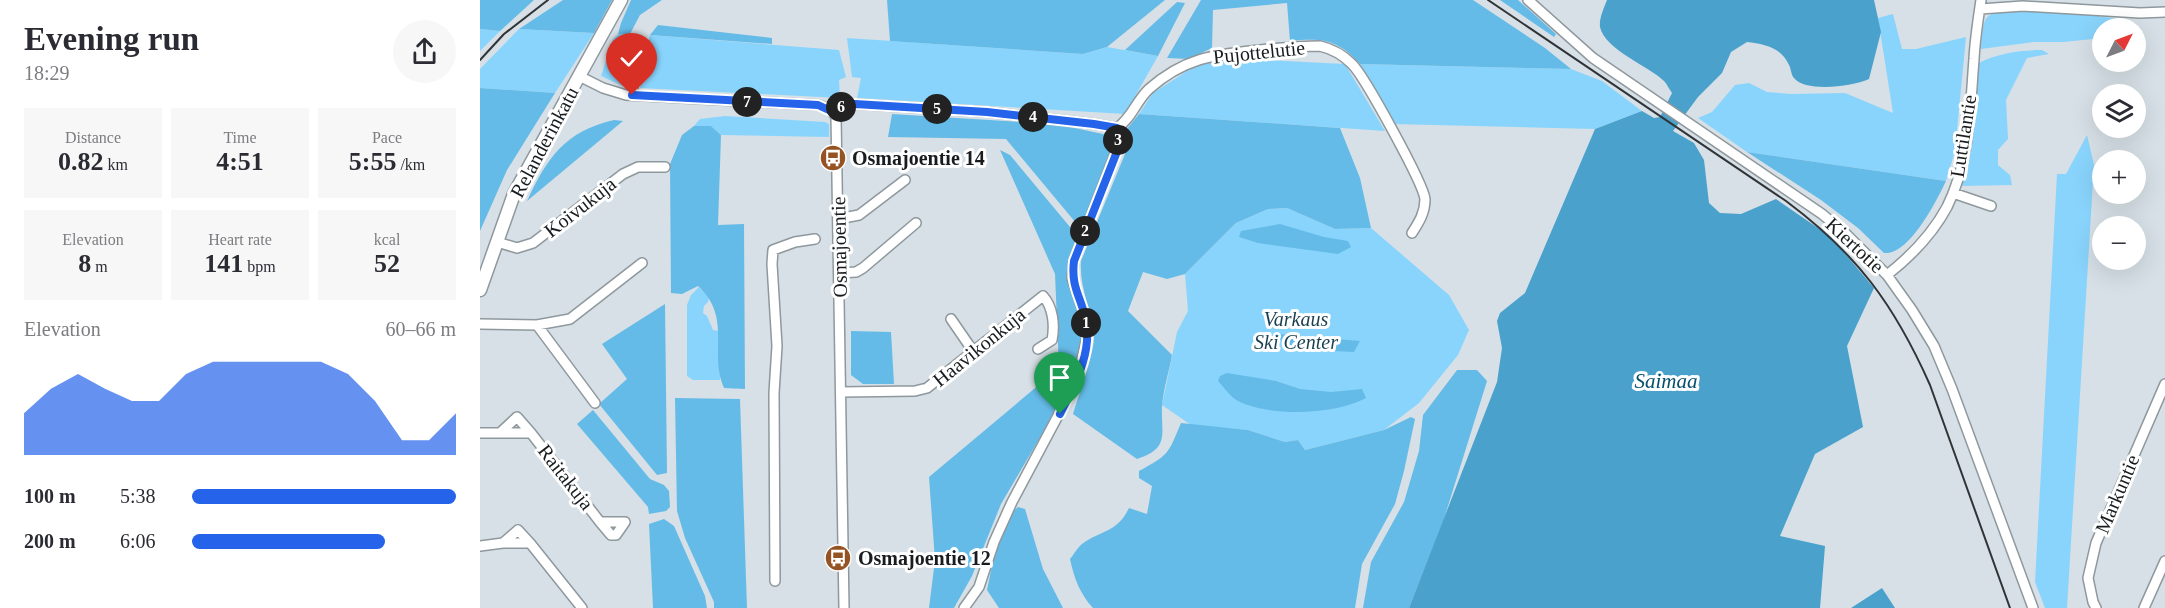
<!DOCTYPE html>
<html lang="en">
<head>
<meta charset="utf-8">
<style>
  :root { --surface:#fff; --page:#f7f7f7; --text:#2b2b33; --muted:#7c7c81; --accent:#2563eb }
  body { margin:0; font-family:"Times New Roman",serif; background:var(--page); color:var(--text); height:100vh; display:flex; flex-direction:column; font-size:22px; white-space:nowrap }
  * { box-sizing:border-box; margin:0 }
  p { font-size:20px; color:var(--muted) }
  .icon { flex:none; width:33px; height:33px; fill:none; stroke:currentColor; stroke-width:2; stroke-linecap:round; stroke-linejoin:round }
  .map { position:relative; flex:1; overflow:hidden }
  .sheet { display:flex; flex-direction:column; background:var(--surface); width:480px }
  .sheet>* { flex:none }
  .needle { width:39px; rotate:48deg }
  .controls { position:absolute; left:1612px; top:18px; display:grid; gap:12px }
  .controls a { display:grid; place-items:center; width:54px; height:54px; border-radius:50%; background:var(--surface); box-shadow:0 6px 24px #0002; font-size:30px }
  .pin { position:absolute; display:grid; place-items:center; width:51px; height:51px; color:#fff; margin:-62px -26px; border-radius:50% 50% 50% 0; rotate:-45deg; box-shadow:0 0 6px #0007 }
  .pin .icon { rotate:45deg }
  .km { position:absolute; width:30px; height:30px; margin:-15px; border-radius:50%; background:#222; color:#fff; font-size:16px; line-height:30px; text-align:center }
  .round { display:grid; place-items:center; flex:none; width:63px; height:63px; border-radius:32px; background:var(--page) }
  .summary { display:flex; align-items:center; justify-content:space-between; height:102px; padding:0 24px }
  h1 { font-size:33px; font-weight:700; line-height:45px }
  .figures { display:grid; grid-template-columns:repeat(3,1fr); gap:9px; height:102px; padding:6px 24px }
  .figures div { display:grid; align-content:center; border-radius:0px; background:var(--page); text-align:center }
  .figures b { font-size:26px; font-weight:700 }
  .figures small { font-size:16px; font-weight:400 }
  .figures p { font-size:16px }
  .chart { height:168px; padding:12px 24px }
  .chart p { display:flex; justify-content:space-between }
  .chart svg { width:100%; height:108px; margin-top:6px; fill:var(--accent); opacity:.7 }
  ul { padding:0 24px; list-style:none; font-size:20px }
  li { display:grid; grid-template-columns:96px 72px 1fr; align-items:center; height:45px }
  li i { height:15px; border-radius:8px; background:var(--accent) }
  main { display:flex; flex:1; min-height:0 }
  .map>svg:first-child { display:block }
  .green { fill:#89d4fc }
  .forest { fill:#65bbe7 }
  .water { fill:#4aa1cc }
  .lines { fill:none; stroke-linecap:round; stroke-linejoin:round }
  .minor-casing { stroke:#8e989d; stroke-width:12 }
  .major-casing { stroke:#8e989d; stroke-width:15 }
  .minor { stroke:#fff; stroke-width:9 }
  .major { stroke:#fff; stroke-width:12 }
  .rail { stroke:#303437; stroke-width:2 }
  .route-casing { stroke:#fff; stroke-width:12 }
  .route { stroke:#2563eb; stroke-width:8 }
  .labels { text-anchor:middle; stroke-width:6; stroke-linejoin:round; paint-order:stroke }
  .street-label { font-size:20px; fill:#181c1e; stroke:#fff }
  .poi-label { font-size:20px; font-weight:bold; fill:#181c1e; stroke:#fff; text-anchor:start }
  .park-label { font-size:20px; font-style:italic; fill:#193f51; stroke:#fff }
  .water-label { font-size:21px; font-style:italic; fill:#064f6d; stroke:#fff }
</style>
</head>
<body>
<main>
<section class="sheet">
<div class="summary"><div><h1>Evening run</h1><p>18:29</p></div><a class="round"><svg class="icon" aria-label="share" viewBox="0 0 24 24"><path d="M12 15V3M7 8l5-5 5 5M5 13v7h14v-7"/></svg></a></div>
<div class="figures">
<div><p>Distance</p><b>0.82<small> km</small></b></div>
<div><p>Time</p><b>4:51</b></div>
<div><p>Pace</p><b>5:55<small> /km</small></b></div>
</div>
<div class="figures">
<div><p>Elevation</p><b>8<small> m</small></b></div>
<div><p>Heart rate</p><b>141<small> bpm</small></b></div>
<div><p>kcal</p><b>52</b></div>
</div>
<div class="chart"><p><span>Elevation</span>60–66 m</p>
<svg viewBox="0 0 160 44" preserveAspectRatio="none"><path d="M0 44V27L10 17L20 11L30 17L40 22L50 22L60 11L70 6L80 6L90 6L100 6L110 6L120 11L130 22L140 38L150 38L160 27V44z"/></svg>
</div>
<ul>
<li><b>100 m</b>5:38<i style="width:100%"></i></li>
<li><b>200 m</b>6:06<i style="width:73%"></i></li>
</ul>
</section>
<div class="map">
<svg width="1685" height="608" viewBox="0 0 1685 608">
  <rect width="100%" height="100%" fill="#d6e0e6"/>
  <path class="green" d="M1542 9 1588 12 1639 19 1636 28H1623V42L1613 39 1583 42H1554L1501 49C1504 10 1504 14 1542 9Z
    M1413 14 1422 49H1436L1486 37 1475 151 1466 181 1267 152 1218 118 1232 112 1255 85 1269 83 1287 92 1312 94 1365 93 1413 113 1398 18Z
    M0 29 20 31 0 51Z
    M39 29 114 33 75 93 0 88V69Z
    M138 34H150L153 83 149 89 121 76 133 39Z
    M170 35 359 50 366 77 359 80 360 98 160 88 165 53Z
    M367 38 603 54 627 47 678 56 645 114 377 98 381 78 372 77Z
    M1562 50 1569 54 1547 58 1526 100 1528 139 1518 150V165L1530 175 1532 185 1482 186 1489 161 1499 63C1517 53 1542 50 1562 50Z
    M748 58 865 64 905 131 659 114 673 93 715 66Z
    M880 64 1091 69 1122 81 1162 111 1115 129 913 124Z
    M245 116 345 122 349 124V137L241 135 231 126H214L220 119Z
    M1607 135 1614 165 1587 608H1565L1555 582 1577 174H1586Z
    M807 208 855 229 891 228 969 295 989 330 978 355 939 403 904 430 825 450 818 440 805 442 768 430 711 425 682 405 697 332 708 311 705 274 756 223 788 209Z
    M219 287 229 297 228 302 224 306 223 313 227 316 233 330 239 331 240 380H213L207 376V305L211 295Z"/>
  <path class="forest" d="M0 0H54L20 31 0 29Z
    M83 0H132L114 33 39 29Z
    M151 0H182L160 15 150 34H138L141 23Z
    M407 0H685L627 47 603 54 410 41Z
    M721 0H993L1065 48 1091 69 880 64C857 39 842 38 810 41L807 3 733 10 732 48 708 59 687 58Z
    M1020 0H1038L1076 34 1074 37Z
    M697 2 705 3 678 56 645 50Z
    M178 25 292 38V44L170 35Z
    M0 88 75 93 27 170 0 231Z
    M412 114 576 124 623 134 629 137 631 150 604 222 596 223 526 139 408 137Z
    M659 114 860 128 880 178 891 228 855 229 807 208 788 209 756 223 705 274 687 279 663 272 648 311 692 355C689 372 683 390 682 407 681 435 690 448 657 459L593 414C598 397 616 349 614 333 611 309 599 286 601 261L645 154 646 130Z
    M134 120 143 121 47 201C67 158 85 131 134 120Z
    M214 126H231L241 135 238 225 264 224 265 389 244 388C228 353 253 318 218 286L202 294 191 293 190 164 202 135Z
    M520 150 530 155 595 233C596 248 588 260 588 274 588 289 597 306 600 320 604 336 597 365 593 381L521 504 492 576 474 608H449L455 560 449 477 579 368 575 274Z
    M1267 152 1466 181C1457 200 1429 256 1404 253L1378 228 1341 200Z
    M800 224 844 237 868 241 871 247 858 254 778 243 759 237 761 231Z
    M185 304 187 473 177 475 119 404 147 379 122 344Z
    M371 331 411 332 414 384H383L371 375Z
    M798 334 880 341 874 352 813 349 799 339Z
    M977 370H997L1007 381 963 522 929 608H883L891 562 924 502 939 451 943 415Z
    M747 373 796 381 820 389 851 392 882 389 886 398C854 415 790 417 758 401 750 397 744 387 738 381L740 376Z
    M195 398 260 399 267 608H234V602L205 538 197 511Z
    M113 410 170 479 184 485 189 491 190 507 186 511 169 514 168 507 97 424Z
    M931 417 935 419 924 471 915 504 882 564 875 608H613C600 594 594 578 590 559 594 554 598 547 602 544 621 530 637 533 649 508L667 514 672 486 659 478V471C689 455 688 454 701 423L768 430 805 442 818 440 825 450 904 430Z
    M538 507 545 509 563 569 583 608H519L507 590C512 568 519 521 538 507Z
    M184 519 194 526 225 596 227 608H173L169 524Z"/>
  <path class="water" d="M1127 0H1394L1401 32 1389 79C1374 86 1326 93 1314 78 1311 75 1311 68 1309 65 1301 47 1284 44 1267 42L1251 52 1242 73 1218 97 1193 131 1214 143 1224 160 1229 203 1240 213 1261 214 1296 199 1351 237 1394 288 1367 346 1383 427 1335 454 1300 536 1345 546 1340 608H929L1017 382 1022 348 1017 321 1020 313 1045 293 1115 129 1162 111 1174 118 1180 117 1192 93C1189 89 1187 84 1184 81 1169 66 1125 50 1120 27 1119 18 1124 8 1127 0Z
    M1402 588 1415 608H1371Z"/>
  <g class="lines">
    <defs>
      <path id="minor" d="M1048 0 1113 58 1342 214 1366 234 1407 275 1432 310 1454 346 1472 389 1553 608
        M1500 9 1543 6 1660 13 1685 12
        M99 76 123 88 146 95 338 105 349 109 356 116 364 608
        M152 95 159 41
        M353 112 365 105 375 104 507 112 614 124 637 128C652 118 656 101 669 89 705 57 734 55 780 50 800 48 820 46 840 46 853 49 863 55 872 64 885 77 943 183 945 199 945 213 939 222 932 233
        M1473 193 1511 206
        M358 219 379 215 425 180
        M17 242 37 248 53 243 143 174 158 167H185
        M359 273 376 272 383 268 436 223
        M1407 275C1430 257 1453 233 1467 207 1490 161 1490 109 1494 59 1495 39 1498 20 1501 0
        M471 319 493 351
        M0 324 57 325 90 319 162 263
        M57 325 115 403
        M361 392 435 391 447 388 563 296C573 307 575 325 572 340L558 349
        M21 432 37 417 51 433
        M0 433H51L120 522 131 535H136L145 522H120
        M23 543 38 530 50 543
        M0 546 23 543H50L102 608
        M295 581 294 393 297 346 292 264 293 250 315 242 335 239
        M484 608 499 587 514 542 532 502 597 380 608 333 605 316 592 278 594 261 637 149V128
        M1616 608 1613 602 1608 578 1616 543 1685 384
        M1664 608 1685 561"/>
      <path id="major" d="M0 290 34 194 141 0"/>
    </defs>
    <use href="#minor" class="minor-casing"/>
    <use href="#major" class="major-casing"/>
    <use href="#minor" class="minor"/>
    <use href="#major" class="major"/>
    <path class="rail" d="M1008 0 1306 201C1377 254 1414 304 1450 385L1530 608
      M0 60 24 34 68 0"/>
  </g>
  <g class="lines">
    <defs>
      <path id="route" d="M152 95 338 105 353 112 364 105 375 104 507 112 614 124 637 128 638 149 594 261C591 285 599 294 605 316 614 350 595 384 580 414"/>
    </defs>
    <use href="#route" class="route-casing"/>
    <use href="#route" class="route"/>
  </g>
  <defs>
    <symbol id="bus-disc" viewBox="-11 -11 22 22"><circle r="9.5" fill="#955222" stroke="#fff"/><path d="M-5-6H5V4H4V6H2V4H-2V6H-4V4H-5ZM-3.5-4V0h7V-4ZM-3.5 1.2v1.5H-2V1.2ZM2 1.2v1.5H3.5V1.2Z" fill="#fff"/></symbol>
  </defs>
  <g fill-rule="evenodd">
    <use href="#bus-disc" x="338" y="143" width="30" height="30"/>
    <use href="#bus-disc" x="343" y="543" width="30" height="30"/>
  </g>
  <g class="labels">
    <g class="street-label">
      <text transform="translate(779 52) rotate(-6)" y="7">Pujottelutie</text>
      <text transform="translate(1483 136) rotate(-81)" y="7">Luttilantie</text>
      <text transform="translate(64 142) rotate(-62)" y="7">Relanderinkatu</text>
      <text transform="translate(100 207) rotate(-38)" y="7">Koivukuja</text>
      <text transform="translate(1375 245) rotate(43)" y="7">Kiertotie</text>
      <text transform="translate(359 247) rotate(-91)" y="7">Osmajoentie</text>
      <text transform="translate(499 347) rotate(-39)" y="7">Haavikonkuja</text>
      <text transform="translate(86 477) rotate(52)" y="7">Raitakuja</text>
      <text transform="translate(1637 494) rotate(-67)" y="7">Markuntie</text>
    </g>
    <g class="poi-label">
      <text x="372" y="165">Osmajoentie 14</text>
      <text x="378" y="565">Osmajoentie 12</text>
    </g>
    <g class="park-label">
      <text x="816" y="326">Varkaus<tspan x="816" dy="23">Ski Center</tspan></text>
    </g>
    <g class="water-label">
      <text x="1186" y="388">Saimaa</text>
    </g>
  </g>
</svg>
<div class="controls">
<a><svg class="needle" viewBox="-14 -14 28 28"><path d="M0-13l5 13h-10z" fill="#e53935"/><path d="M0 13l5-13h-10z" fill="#7c7c81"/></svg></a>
<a><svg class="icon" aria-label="layers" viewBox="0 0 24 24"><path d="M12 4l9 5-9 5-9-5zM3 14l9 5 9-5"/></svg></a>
<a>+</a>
<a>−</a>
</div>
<div class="pin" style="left:580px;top:414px;background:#1e9e55"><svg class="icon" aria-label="arrive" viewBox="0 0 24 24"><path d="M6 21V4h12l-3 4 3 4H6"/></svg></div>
<div class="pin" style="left:152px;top:95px;background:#d93025"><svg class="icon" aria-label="check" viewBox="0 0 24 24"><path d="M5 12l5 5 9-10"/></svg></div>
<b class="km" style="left:606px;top:323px">1</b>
<b class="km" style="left:605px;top:231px">2</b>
<b class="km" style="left:638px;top:140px">3</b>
<b class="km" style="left:553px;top:117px">4</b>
<b class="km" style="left:457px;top:109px">5</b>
<b class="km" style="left:361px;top:107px">6</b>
<b class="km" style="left:267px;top:102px">7</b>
</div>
</main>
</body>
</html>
